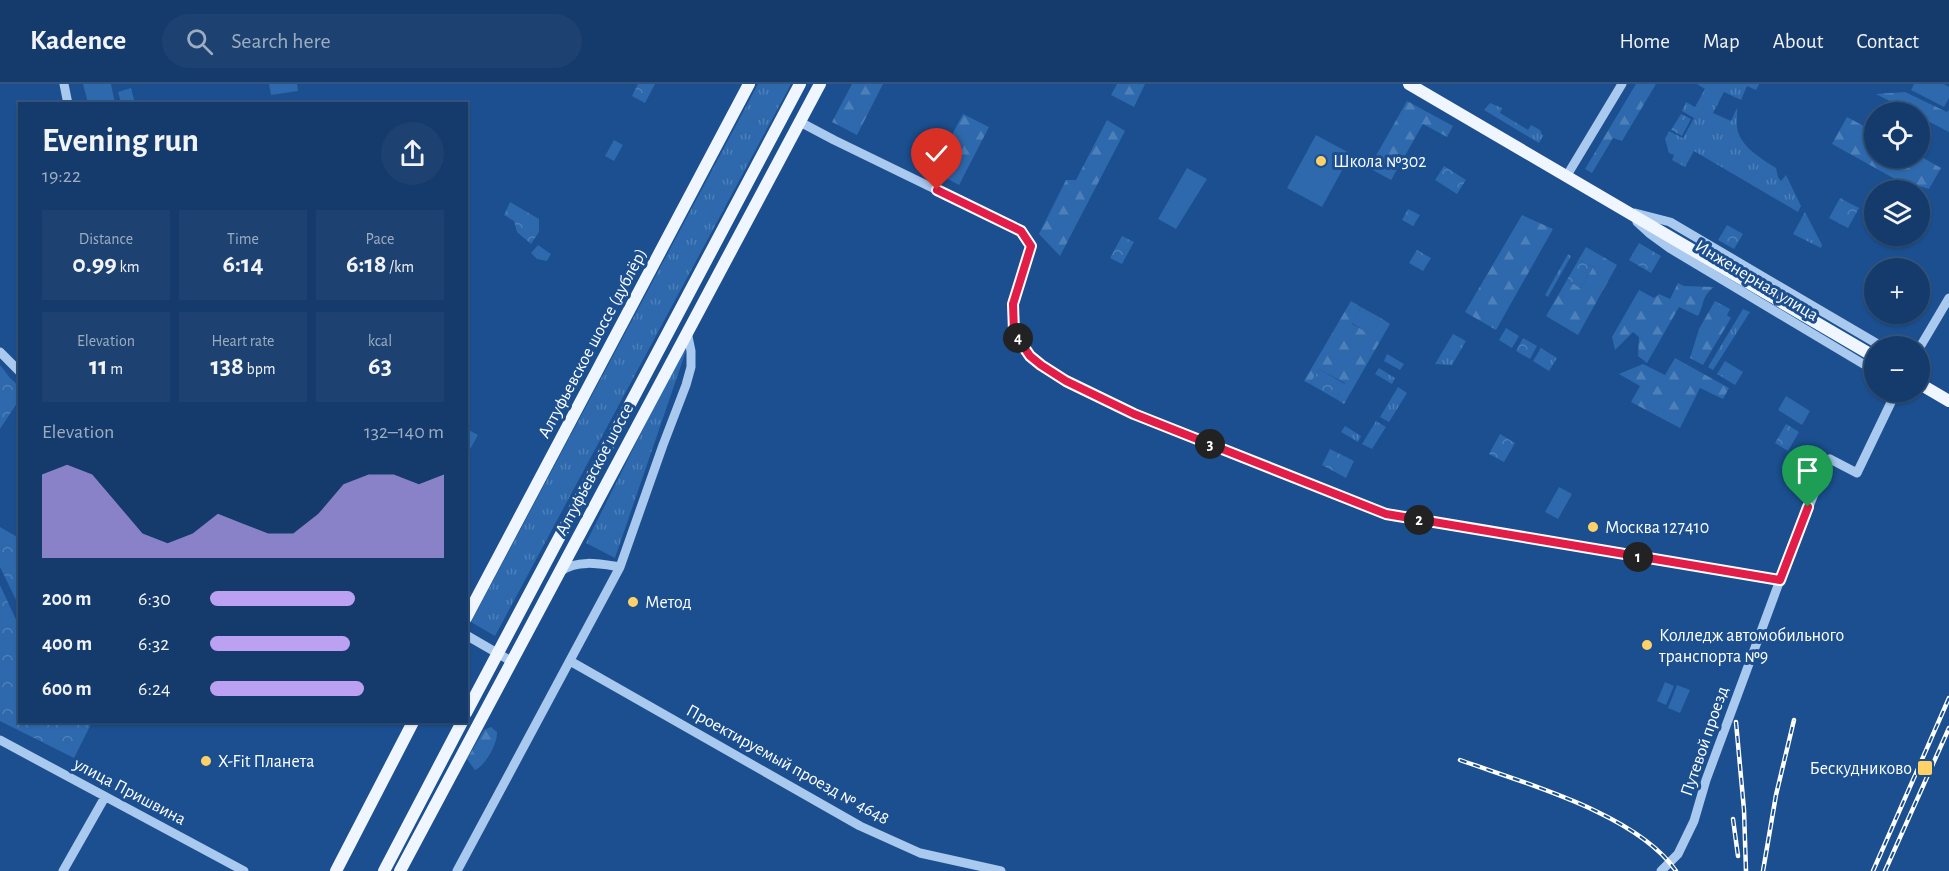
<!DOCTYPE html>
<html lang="en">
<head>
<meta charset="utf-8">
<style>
  :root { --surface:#143b6b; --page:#1d4271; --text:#f1f3f6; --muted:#9dadc1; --line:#33557e; --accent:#bca0f2 }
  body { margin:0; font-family:"Alegreya Sans",sans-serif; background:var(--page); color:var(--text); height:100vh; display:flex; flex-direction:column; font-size:22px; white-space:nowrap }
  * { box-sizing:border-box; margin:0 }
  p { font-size:20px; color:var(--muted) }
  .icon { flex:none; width:33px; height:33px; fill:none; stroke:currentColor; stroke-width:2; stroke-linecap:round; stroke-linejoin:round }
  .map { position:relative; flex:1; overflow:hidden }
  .sheet { position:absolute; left:18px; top:18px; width:450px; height:621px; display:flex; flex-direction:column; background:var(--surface); border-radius:0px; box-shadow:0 2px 4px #0004,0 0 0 2px var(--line) }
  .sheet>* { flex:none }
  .tools { position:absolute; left:1864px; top:18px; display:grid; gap:12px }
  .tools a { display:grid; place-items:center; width:66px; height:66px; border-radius:50%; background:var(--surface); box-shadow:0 2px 4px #0004,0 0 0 2px var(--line); font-size:30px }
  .pin { position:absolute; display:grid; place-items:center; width:51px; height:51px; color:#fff; margin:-62px -26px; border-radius:50% 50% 50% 0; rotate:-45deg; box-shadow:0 0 6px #0007 }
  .pin .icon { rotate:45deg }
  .km { position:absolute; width:30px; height:30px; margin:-15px; border-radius:50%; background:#222; color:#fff; font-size:16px; line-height:30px; text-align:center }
  .round { display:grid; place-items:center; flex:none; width:63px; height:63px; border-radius:32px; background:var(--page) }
  .headline { display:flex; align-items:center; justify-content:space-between; height:102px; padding:0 24px }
  h1 { font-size:33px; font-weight:600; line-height:45px }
  .stats { display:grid; grid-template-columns:repeat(3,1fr); gap:9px; height:102px; padding:6px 24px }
  .stats div { display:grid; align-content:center; border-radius:0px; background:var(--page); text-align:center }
  .stats b { font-size:26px; font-weight:600 }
  .stats small { font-size:16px; font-weight:400 }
  .stats p { font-size:16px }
  .chart { height:168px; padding:12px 24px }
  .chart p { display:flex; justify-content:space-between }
  .chart svg { width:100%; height:108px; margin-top:6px; fill:var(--accent); opacity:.7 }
  ul { padding:0 24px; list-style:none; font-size:20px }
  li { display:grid; grid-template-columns:96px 72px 1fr; align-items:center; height:45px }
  li i { height:15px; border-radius:8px; background:var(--accent) }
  header { display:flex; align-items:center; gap:36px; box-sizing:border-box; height:84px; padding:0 30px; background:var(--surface); border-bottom:2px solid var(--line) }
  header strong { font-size:28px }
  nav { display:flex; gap:33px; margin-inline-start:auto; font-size:21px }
  .search { width:420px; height:54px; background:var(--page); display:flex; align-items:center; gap:15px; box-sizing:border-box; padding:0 21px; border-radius:33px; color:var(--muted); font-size:22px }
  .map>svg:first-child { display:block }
  .grass { fill:url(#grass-tufts) }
  .forest { fill:url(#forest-firs) }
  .park { fill:url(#park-crowns) }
  .garden { fill:#2e69ad }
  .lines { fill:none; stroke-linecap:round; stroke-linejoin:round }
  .minor { stroke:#a9c9ee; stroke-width:9 }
  .major { stroke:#f0f6ff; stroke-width:12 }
  .rail-casing { stroke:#fff; stroke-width:4.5 }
  .rail { stroke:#1b4f8f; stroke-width:2; stroke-dasharray:7; stroke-linecap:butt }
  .route-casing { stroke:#fff; stroke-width:12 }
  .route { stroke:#e11d48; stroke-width:8 }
  .poi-dot { fill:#ffd166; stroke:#1b4f8f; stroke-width:2 }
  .labels { text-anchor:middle; stroke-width:6; stroke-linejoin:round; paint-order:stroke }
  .poi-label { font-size:18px; fill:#fff; stroke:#1b4f8f; text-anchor:start }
  .street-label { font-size:18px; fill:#fff; stroke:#1b4f8f }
</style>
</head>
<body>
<header>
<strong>Kadence</strong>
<div class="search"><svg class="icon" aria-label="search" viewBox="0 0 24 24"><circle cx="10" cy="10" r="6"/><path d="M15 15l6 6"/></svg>Search here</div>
<nav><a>Home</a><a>Map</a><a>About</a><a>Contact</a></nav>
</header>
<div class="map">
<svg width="1949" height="787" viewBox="0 0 1949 787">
  <defs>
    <pattern id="grass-tufts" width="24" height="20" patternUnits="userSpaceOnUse" patternTransform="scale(1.5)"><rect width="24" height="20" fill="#2e69ad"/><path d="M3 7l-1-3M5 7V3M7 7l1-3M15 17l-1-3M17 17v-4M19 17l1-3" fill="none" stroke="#4d80b9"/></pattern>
    <pattern id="forest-firs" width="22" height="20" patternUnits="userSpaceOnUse" patternTransform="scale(1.5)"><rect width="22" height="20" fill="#2e69ad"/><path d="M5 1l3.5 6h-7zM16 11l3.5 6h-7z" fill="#4d80b9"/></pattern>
    <pattern id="park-crowns" width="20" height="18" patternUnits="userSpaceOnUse" patternTransform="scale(1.5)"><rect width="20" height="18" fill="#2e69ad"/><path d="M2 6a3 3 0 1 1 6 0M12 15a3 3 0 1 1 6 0" fill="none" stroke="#4d80b9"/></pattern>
  </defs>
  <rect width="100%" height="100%" fill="#1b4f8f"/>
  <path class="grass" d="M758 0H791L495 552 471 538Z
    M1697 0H1759L1756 6 1747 2 1741 16 1724 8 1713 29 1731 37 1737 24C1738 30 1736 37 1737 43 1739 62 1762 75 1776 84L1778 93 1781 97 1786 91 1801 122 1798 128 1694 67 1685 83 1672 76 1674 71 1669 69 1665 55 1669 47 1683 54 1694 34 1682 27 1686 18 1695 23 1705 5Z
    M1490 19 1502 24 1500 29 1528 46 1531 41 1540 46 1543 52 1539 59 1484 26Z
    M1805 128 1822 161 1821 164 1793 150Z
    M1568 170 1571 172 1548 213 1545 211Z
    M1743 225 1750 228 1713 286 1708 283Z
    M1506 244 1519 252 1512 264 1499 256Z
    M1453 250 1466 257 1452 281 1435 280Z
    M684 263 686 267 615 474 586 459Z
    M1541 264 1557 274 1549 287 1533 277Z
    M1387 270 1404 280 1400 286 1384 277Z
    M1725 277 1743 288 1735 301 1717 290Z
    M1379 284 1395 294 1392 300 1375 290Z
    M1398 303 1407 309 1389 338 1380 333Z
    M1376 337 1386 343 1372 365 1362 360Z
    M1345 342 1361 352 1358 358 1341 348Z"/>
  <path class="forest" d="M852 0H883L857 51 832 38Z
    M1117 0H1145L1134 23 1111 11Z
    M1636 0H1656L1622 57 1613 54 1592 89 1585 85Z
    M1905 8 1947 28 1949 26V48L1920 33V28H1911L1876 10Z
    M1407 17 1453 42 1447 53 1423 40 1391 96 1369 84Z
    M963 30 989 43 959 101 933 87Z
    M1847 33 1875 48V74L1920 72 1941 84 1929 105 1897 96 1832 60Z
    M1107 36 1125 47 1060 172 1039 150 1066 96H1076Z
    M1522 131 1553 145 1496 246 1465 228Z
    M1586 163 1617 181 1578 251 1546 232 1567 196 1581 204 1593 183 1579 175Z
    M1678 199 1684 202 1714 203C1701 213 1705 219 1698 232L1679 223 1647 279 1638 272 1639 253 1633 248 1615 266 1612 253 1639 206 1654 214 1659 210 1670 215Z
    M1351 217 1361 223 1352 240 1371 250 1381 234 1390 240 1344 320 1336 315 1345 299 1319 285 1310 300 1304 297Z
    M1715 217 1730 225 1727 231 1731 234 1703 281 1690 274 1699 245Z
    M1675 274 1729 304 1723 315 1700 304 1680 344 1631 318 1640 302 1619 290 1643 280 1665 291Z
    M491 643 497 648C498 659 485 682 475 686L467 675 484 646Z"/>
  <path class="park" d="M638 0H655L645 19 632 12Z
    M1681 30 1691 35 1682 52 1671 46Z
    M1444 82 1466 96 1457 110 1435 96Z
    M1840 114 1859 124 1848 144 1829 134Z
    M510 118 539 135V148L531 160 517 148 514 137 504 131Z
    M1408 125 1420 131 1413 142 1402 136Z
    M1727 141 1743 150 1734 165 1718 156Z
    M1122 152 1134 158 1122 180 1110 174Z
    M1639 159 1661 172 1651 189 1629 176Z
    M1417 166 1431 174 1423 187 1409 179Z
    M1579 175 1593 183 1581 204 1567 196Z
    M1523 254 1537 262 1530 275 1516 267Z
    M0 281 10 294 19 302V316L0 345Z
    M1319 285 1345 300 1336 315 1310 300Z
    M1786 340 1799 348 1788 367 1775 359Z
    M467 345 478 351 469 367 467 366Z
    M1500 350 1515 359 1504 378 1489 370Z
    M1330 365 1354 377 1346 394 1322 381Z
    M0 443 19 454V522L0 483Z
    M0 501 19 542 20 638H92L74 674 0 637Z"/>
  <path class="garden" d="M83 0H111L115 19H88Z
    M269 0H297L298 7 271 11Z
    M1914 0H1944L1949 3V14L1944 23 1911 6Z
    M131 4 135 19H121L118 8Z
    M1316 51 1351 70 1322 123 1287 104Z
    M614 56 623 61 614 77 605 72Z
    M1187 84 1207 95 1176 145 1158 135Z
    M538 161 551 170 547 177 537 175 531 169Z
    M1361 223 1381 234 1371 251 1352 239Z
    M1786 312 1810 327 1802 341 1778 326Z
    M1559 403 1572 410 1558 435 1545 428Z
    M1665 598 1674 602 1666 621 1657 617Z
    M1677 601 1690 606 1680 629 1668 624Z"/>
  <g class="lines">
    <path class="minor" d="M64 0 68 20
      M800 38 834 56 1021 147 1031 162 1013 220 1014 248 1021 259 1030 272 1041 281 1066 297 1134 330 1386 430 1780 496
      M1566 93 1622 0
      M1635 129 1670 138 1881 262
      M1637 138 1649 149 1671 165 1875 287
      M1920 263 1949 214
      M0 268 20 288
      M561 487C578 475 601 480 620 483
      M466 551 511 577
      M570 577 860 742 920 769 1001 787
      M0 656 244 787
      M63 787 105 713
      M457 787 620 483 663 361 686 301 691 283V267L687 248
      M1661 787 1678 770 1694 737 1706 696 1780 496 1825 382 1830 375 1857 389 1896 308"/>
    <path class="major" d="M1409 0 1875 273
      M1920 300 1949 317
      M466 534 749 0
      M466 629 800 0
      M336 787 413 638
      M384 787 462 638
      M400 787 820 0"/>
    <defs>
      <path id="rail" d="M1736 638 1744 726 1746 787
        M1460 676C1524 699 1637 730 1676 787
        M1733 735 1738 772
        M1763 787 1776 711 1794 636
        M1873 787 1949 614
        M1885 787 1949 644"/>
    </defs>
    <use href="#rail" class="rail-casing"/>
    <use href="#rail" class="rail"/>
  </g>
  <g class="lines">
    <defs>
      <path id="route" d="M937 106 1021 147 1031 162 1013 220 1014 248 1021 259 1030 272 1041 281 1066 297 1134 330 1386 430 1780 496 1808 423"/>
    </defs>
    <use href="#route" class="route-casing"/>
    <use href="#route" class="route"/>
  </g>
  <g class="poi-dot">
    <circle cx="1321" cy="77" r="6"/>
    <circle cx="1593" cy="443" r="6"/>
    <circle cx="633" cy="518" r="6"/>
    <circle cx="1647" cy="561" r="6"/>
    <circle cx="206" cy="677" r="6"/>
    <rect x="1917" y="676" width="16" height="16" rx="3"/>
  </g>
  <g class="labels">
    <g class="poi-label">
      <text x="1333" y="83">Школа №302</text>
      <text x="1605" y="449">Москва 127410</text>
      <text x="645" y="524">Метод</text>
      <text x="1659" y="557">Колледж автомобильного<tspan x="1659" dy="21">транспорта №9</tspan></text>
      <text x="218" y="683">X-Fit Планета</text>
      <text x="1912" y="690" text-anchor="end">Бескудниково</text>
    </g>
    <g class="street-label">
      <text transform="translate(1757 196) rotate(31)" y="6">Инженерная улица</text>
      <text transform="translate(592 259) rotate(-62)" y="6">Алтуфьевское шоссе (дублёр)</text>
      <text transform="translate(594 385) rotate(-62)" y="6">Алтуфьевское шоссе</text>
      <text transform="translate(1704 657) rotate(-71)" y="6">Путевой проезд</text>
      <text transform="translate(788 680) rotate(29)" y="6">Проектируемый проезд № 4648</text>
      <text transform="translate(130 707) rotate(28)" y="6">улица Пришвина</text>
    </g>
  </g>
</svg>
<div class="tools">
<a><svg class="icon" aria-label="locate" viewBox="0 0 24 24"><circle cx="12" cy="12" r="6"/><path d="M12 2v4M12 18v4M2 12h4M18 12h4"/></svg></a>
<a><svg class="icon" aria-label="layers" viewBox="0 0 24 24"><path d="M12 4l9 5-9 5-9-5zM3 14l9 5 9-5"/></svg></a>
<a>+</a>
<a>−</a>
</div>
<div class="pin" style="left:1808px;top:423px;background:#1e9e55"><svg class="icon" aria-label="arrive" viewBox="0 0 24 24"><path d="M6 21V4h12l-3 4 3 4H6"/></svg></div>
<div class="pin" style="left:937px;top:106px;background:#d93025"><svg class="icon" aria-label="check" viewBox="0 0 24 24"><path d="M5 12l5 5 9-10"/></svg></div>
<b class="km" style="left:1638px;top:473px">1</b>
<b class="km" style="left:1419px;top:436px">2</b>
<b class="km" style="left:1210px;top:360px">3</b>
<b class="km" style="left:1018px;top:254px">4</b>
<section class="sheet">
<div class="headline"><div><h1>Evening run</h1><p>19:22</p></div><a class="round"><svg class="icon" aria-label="share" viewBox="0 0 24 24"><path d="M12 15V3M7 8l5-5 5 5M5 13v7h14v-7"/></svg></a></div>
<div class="stats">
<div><p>Distance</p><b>0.99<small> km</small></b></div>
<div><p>Time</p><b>6:14</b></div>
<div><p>Pace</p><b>6:18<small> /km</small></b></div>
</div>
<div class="stats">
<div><p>Elevation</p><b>11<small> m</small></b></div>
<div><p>Heart rate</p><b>138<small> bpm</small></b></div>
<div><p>kcal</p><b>63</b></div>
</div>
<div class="chart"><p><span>Elevation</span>132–140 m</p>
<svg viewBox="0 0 160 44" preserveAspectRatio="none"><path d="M0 44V10L10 6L20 10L30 22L40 34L50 38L60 34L70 26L80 30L90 34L100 34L110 26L120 14L130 10L140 10L150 14L160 10V44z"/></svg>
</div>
<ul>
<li><b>200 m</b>6:30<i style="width:62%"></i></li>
<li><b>400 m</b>6:32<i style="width:60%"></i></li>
<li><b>600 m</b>6:24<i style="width:66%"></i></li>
</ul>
</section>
</div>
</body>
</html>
